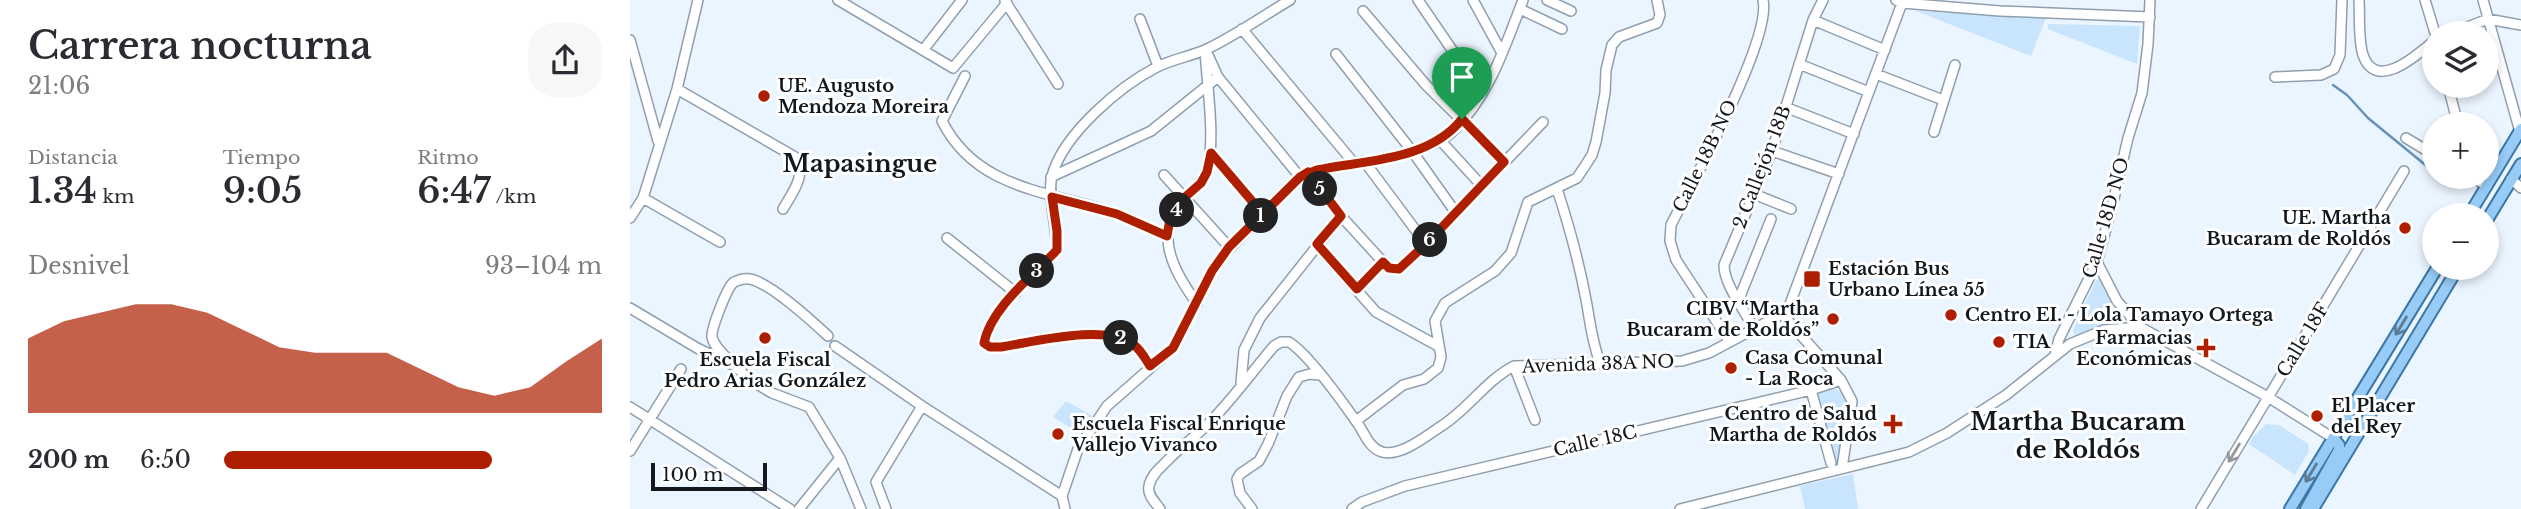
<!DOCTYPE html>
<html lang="es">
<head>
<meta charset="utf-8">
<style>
  :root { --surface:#fff; --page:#f7f7f7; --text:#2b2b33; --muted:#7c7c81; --accent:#ad1f00 }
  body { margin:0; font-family:"Libre Baskerville",serif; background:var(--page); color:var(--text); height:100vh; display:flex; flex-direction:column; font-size:26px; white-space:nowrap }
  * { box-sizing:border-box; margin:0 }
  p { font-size:23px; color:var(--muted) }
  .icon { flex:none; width:38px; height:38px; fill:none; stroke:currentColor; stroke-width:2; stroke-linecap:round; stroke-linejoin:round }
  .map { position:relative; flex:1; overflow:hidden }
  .drawer { display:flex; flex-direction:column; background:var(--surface); width:630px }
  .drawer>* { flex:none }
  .fabs { position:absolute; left:1792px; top:21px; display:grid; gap:14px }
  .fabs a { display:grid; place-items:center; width:77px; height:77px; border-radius:50%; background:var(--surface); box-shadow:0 4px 10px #0003; font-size:35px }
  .scale { position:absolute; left:21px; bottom:18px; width:116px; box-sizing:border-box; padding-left:7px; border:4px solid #12181d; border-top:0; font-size:19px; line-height:24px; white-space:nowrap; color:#12181d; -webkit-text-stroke:5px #fff; paint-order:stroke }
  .pin { position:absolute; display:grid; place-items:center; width:60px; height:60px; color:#fff; margin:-72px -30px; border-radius:50% 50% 50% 0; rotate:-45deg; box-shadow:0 0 7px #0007 }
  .pin .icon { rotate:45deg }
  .km { position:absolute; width:35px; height:35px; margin:-18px; border-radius:50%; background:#222; color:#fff; font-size:19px; line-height:35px; text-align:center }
  .round { display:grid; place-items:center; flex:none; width:74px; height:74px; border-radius:28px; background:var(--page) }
  .summary { display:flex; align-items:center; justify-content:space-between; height:119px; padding:0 28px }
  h1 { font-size:38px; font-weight:600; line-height:52px }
  .stats { display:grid; grid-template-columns:repeat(3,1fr); gap:10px; height:119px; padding:7px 28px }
  .stats div { display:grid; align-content:center }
  .stats b { font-size:35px; font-weight:600 }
  .stats small { font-size:19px; font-weight:400 }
  .stats p { font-size:19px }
  .chart { height:196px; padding:14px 28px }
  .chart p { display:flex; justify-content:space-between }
  .chart svg { width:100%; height:126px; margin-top:7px; fill:var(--accent); opacity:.7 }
  ul { padding:0 28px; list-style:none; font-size:23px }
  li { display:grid; grid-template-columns:112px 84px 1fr; align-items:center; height:52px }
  li i { height:18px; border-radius:9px; background:var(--accent) }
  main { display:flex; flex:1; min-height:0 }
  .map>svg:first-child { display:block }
  .green { fill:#c9e4fd }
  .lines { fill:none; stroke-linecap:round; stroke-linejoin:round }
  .stream { stroke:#6692b8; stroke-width:2.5 }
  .minor-casing { stroke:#8f9fae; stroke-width:12 }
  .major-casing { stroke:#3c77a7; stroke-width:14 }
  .minor { stroke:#fff; stroke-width:9 }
  .major { stroke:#98ccf7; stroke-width:10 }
  .oneway { stroke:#5c7b95 }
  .oneway2 { stroke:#949799 }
  .route-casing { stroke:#fff; stroke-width:14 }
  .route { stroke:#ad1f00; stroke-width:9 }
  .poi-dot { fill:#ad1f00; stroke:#fff; stroke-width:2.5 }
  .labels { text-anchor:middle; stroke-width:6; stroke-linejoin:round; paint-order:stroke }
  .poi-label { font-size:18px; font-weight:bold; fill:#12181d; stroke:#fff; text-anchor:start }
  .street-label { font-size:18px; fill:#12181d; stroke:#fff }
  .district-label { font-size:24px; font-weight:bold; fill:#12181d; stroke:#fff }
</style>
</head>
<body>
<main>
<section class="drawer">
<div class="summary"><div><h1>Carrera nocturna</h1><p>21:06</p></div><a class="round"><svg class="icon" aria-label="share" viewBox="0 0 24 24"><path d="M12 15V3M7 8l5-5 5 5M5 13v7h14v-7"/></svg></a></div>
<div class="stats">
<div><p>Distancia</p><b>1.34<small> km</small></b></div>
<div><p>Tiempo</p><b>9:05</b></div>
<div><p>Ritmo</p><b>6:47<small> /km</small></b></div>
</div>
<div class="chart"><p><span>Desnivel</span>93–104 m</p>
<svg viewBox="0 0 160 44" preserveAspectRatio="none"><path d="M0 44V18L10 12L20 9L30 6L40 6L50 9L60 15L70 21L80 23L90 23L100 23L110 29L120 35L130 38L140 35L150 26L160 18V44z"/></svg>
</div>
<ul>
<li><b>200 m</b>6:50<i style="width:71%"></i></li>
</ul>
</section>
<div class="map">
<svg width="1891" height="509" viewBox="0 0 1891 509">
  <rect width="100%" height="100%" fill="#ebf5ff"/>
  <path class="green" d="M1286 11 1416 18 1401 56Z
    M1418 24 1510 26 1507 64 1418 29Z
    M1473 279 1486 315 1484 322 1445 337 1443 331 1466 280Z
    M1203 387 1220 399 1210 463 1202 465 1183 391Z
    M436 401 463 416 451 434 423 417Z
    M1636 424 1649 425 1678 444 1679 451 1665 475 1619 444 1623 437Z
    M1223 474 1228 509H1175L1170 486Z"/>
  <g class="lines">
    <path class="stream" d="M1703 85 1717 95 1738 118 1804 172"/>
    <defs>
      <path id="minor" d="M208 0 323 68 377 3
        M788 0 829 60 856 87
        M843 0 872 53
        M917 0 941 11
        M1266 0 1272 3 1370 11 1520 17
        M1729 0C1730 17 1728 39 1733 55 1746 93 1788 54 1804 41
        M1795 0 1805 33
        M1853 0 1890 132
        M375 1 428 84
        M890 9 932 29
        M733 11 796 85 874 162
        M510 19 528 66
        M1183 20 1255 50
        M612 29 723 162
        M1822 33 1858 19 1891 25
        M0 40 28 141
        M294 49 332 0
        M706 54 782 151 826 213
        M578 55 588 77 670 177
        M1169 64 1239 92
        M1246 74 1313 100
        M335 76 312 121C347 191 422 191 487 214 504 220 521 229 537 236
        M1645 77 1691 75 1704 69 1710 55 1712 0
        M1818 86 1825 113 1824 124
        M47 89 165 157C177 176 163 191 153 209
        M1155 107 1224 134
        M1304 132 1325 65
        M1776 138 1804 155
        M810 140 852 186
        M1142 151 1209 174
        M581 153 633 214
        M734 161 796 244
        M678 172 711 216 753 262 759 268 769 269 796 244 913 122
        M534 175 599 247
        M421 177 521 131 588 77
        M1842 177 1857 186
        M1881 179 1891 188
        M928 192C940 229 950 266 957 305 961 328 962 341 970 363
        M1124 194 1161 209
        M13 198 90 242
        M0 218 13 198 47 89 68 0
        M317 238 386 293
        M686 244 746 312 808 346
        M1467 262 1487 301 1510 327 1638 397 1703 438
        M727 289 753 262
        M1109 299 1141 219
        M567 304C543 269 522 234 555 197 564 188 575 182 578 168 585 135 577 85 575 50
        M0 308 67 348 105 366 119 379 142 393 179 407 210 458 231 509
        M1152 314 1211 380 1222 401 1212 468
        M1125 330C1115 311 1094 285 1094 265L1142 151 1183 20 1193 0
        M1100 342 1046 260 1040 241 1041 225C1062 183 1142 39 1133 0
        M205 346 292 406 432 496
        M1425 355 1429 339 1467 262 1482 207 1498 138 1512 93 1518 44 1520 0
        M102 363C95 356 84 347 82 337 81 329 97 287 104 282 108 280 115 278 120 279 140 283 182 321 198 336
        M520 366C515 360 511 350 504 345 477 323 404 342 371 347H360L354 343C360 309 403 275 427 250 427 229 417 193 422 176 433 134 490 86 527 67 543 59 562 56 577 49 606 35 633 16 660 0
        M884 366 905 420
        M611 383 614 350 630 318 711 216
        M1181 390 1201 463
        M0 407 160 509
        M726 421 773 385 794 379 808 368 811 357 805 321 815 303 865 271 881 253 898 202 947 178 955 166 962 155 966 142 975 93 976 70 982 45 989 37 1027 23 1030 15 1027 0
        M0 451 51 369
        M169 509 210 458
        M256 509 246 482 292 406
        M435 509 432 496 448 449 477 406 543 348 582 271 593 255 670 177 678 172C709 163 742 162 773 154 790 149 809 144 822 132 860 96 875 46 893 0
        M530 509C525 502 517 495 519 486 521 475 531 467 538 460 550 447 565 437 578 424 602 400 622 372 644 346L651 342H659C678 354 714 404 728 424 735 434 739 448 752 452 770 457 795 437 810 427 838 410 855 381 884 366L1052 361 1079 353 1152 314 1160 304 1272 3
        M622 509 610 493 607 479 610 474 629 461 638 444 657 396 669 377 680 374 689 375
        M722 509 732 502 775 486 1181 390 1211 380
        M1050 509 1279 452 1317 433 1376 395 1440 344 1474 330 1510 327
        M1571 509 1774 171"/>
      <path id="major" d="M1839 215 1891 129
        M1857 220 1891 164
        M1660 509 1807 268
        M1676 509 1709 450V445L1703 438
        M1683 509 1828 268"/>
    </defs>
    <use href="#minor" class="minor-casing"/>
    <use href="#major" class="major-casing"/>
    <use href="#minor" class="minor"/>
    <use href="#major" class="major"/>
  </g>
  <defs><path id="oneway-shaft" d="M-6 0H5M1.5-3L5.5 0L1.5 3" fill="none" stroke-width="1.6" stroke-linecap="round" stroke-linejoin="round" transform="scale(1.75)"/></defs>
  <g class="oneway">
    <use href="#oneway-shaft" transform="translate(1771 326) rotate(121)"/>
    <use href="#oneway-shaft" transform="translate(1681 473) rotate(121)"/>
  </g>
  <use class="oneway2" href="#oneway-shaft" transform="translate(1604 453) rotate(121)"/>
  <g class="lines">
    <defs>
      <path id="route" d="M832 119C799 161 735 160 687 170L670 177 599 247 582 271 543 348 520 366C516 360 511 350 504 345 477 323 404 342 371 347H360L354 343C361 308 403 275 427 250V231L422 197 487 214 537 236 540 219 554 198 571 183 577 172 581 153 633 214 670 177 678 172 711 216 687 244 727 289 753 262 759 268 769 269 796 244 874 162 832 119"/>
    </defs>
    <use href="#route" class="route-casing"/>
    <use href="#route" class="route"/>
  </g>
  <g class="poi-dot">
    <circle cx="134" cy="96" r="7"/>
    <circle cx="1775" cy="228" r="7"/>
    <rect x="1173" y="270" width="18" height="18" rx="3.5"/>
    <circle cx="1321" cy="315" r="7"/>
    <circle cx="1203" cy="319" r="7"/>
    <circle cx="135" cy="338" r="7"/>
    <circle cx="1369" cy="342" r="7"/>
    <path d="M1572.5 337.5h7v7h7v7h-7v7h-7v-7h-7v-7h7z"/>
    <circle cx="1101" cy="368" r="7"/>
    <circle cx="1687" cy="416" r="7"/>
    <path d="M1259.5 413.5h7v7h7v7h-7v7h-7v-7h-7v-7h7z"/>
    <circle cx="428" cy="434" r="7"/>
  </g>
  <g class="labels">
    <g class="poi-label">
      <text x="148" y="92">UE. Augusto<tspan x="148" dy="21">Mendoza Moreira</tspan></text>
      <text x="1761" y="224" text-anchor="end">UE. Martha<tspan x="1761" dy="21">Bucaram de Roldós</tspan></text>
      <text x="1198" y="275">Estación Bus<tspan x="1198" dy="21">Urbano Línea 55</tspan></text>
      <text x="1189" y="315" text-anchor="end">CIBV “Martha<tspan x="1189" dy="21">Bucaram de Roldós”</tspan></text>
      <text x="1335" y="321">Centro EI. - Lola Tamayo Ortega</text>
      <text x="1562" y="344" text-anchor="end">Farmacias<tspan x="1562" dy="21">Económicas</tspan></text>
      <text x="1383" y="348">TIA</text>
      <text x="1115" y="364">Casa Comunal<tspan x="1115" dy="21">- La Roca</tspan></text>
      <text x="135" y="366" text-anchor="middle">Escuela Fiscal<tspan x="135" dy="21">Pedro Arias González</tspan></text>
      <text x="1701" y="412">El Placer<tspan x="1701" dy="21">del Rey</tspan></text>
      <text x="1247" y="420" text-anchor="end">Centro de Salud<tspan x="1247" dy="21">Martha de Roldós</tspan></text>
      <text x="442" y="430">Escuela Fiscal Enrique<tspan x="442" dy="21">Vallejo Vivanco</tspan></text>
    </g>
    <g class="street-label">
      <text transform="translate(1075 156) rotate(-64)" y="6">Calle 18B NO</text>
      <text transform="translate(1132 167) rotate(-69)" y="6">2 Callejón 18B</text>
      <text transform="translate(1476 218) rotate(-74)" y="6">Calle 18D NO</text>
      <text transform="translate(1673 340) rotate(-59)" y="6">Calle 18F</text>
      <text transform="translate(968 364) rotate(-2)" y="6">Avenida 38A NO</text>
      <text transform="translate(965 441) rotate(-13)" y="6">Calle 18C</text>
    </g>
    <g class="district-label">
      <text x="230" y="172">Mapasingue</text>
      <text x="1448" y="430">Martha Bucaram<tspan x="1448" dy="28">de Roldós</tspan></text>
    </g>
  </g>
</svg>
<div class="fabs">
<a><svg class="icon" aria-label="layers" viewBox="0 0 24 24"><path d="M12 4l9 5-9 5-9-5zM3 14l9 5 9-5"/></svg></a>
<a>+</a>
<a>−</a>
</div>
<div class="scale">100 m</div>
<div class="pin" style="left:832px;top:119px;background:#1e9e55"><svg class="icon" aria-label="arrive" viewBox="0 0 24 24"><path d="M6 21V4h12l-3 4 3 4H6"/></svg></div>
<b class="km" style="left:631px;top:216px">1</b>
<b class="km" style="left:491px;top:338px">2</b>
<b class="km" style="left:407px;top:271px">3</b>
<b class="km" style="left:547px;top:210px">4</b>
<b class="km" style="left:690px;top:189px">5</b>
<b class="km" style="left:800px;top:240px">6</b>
</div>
</main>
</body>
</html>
